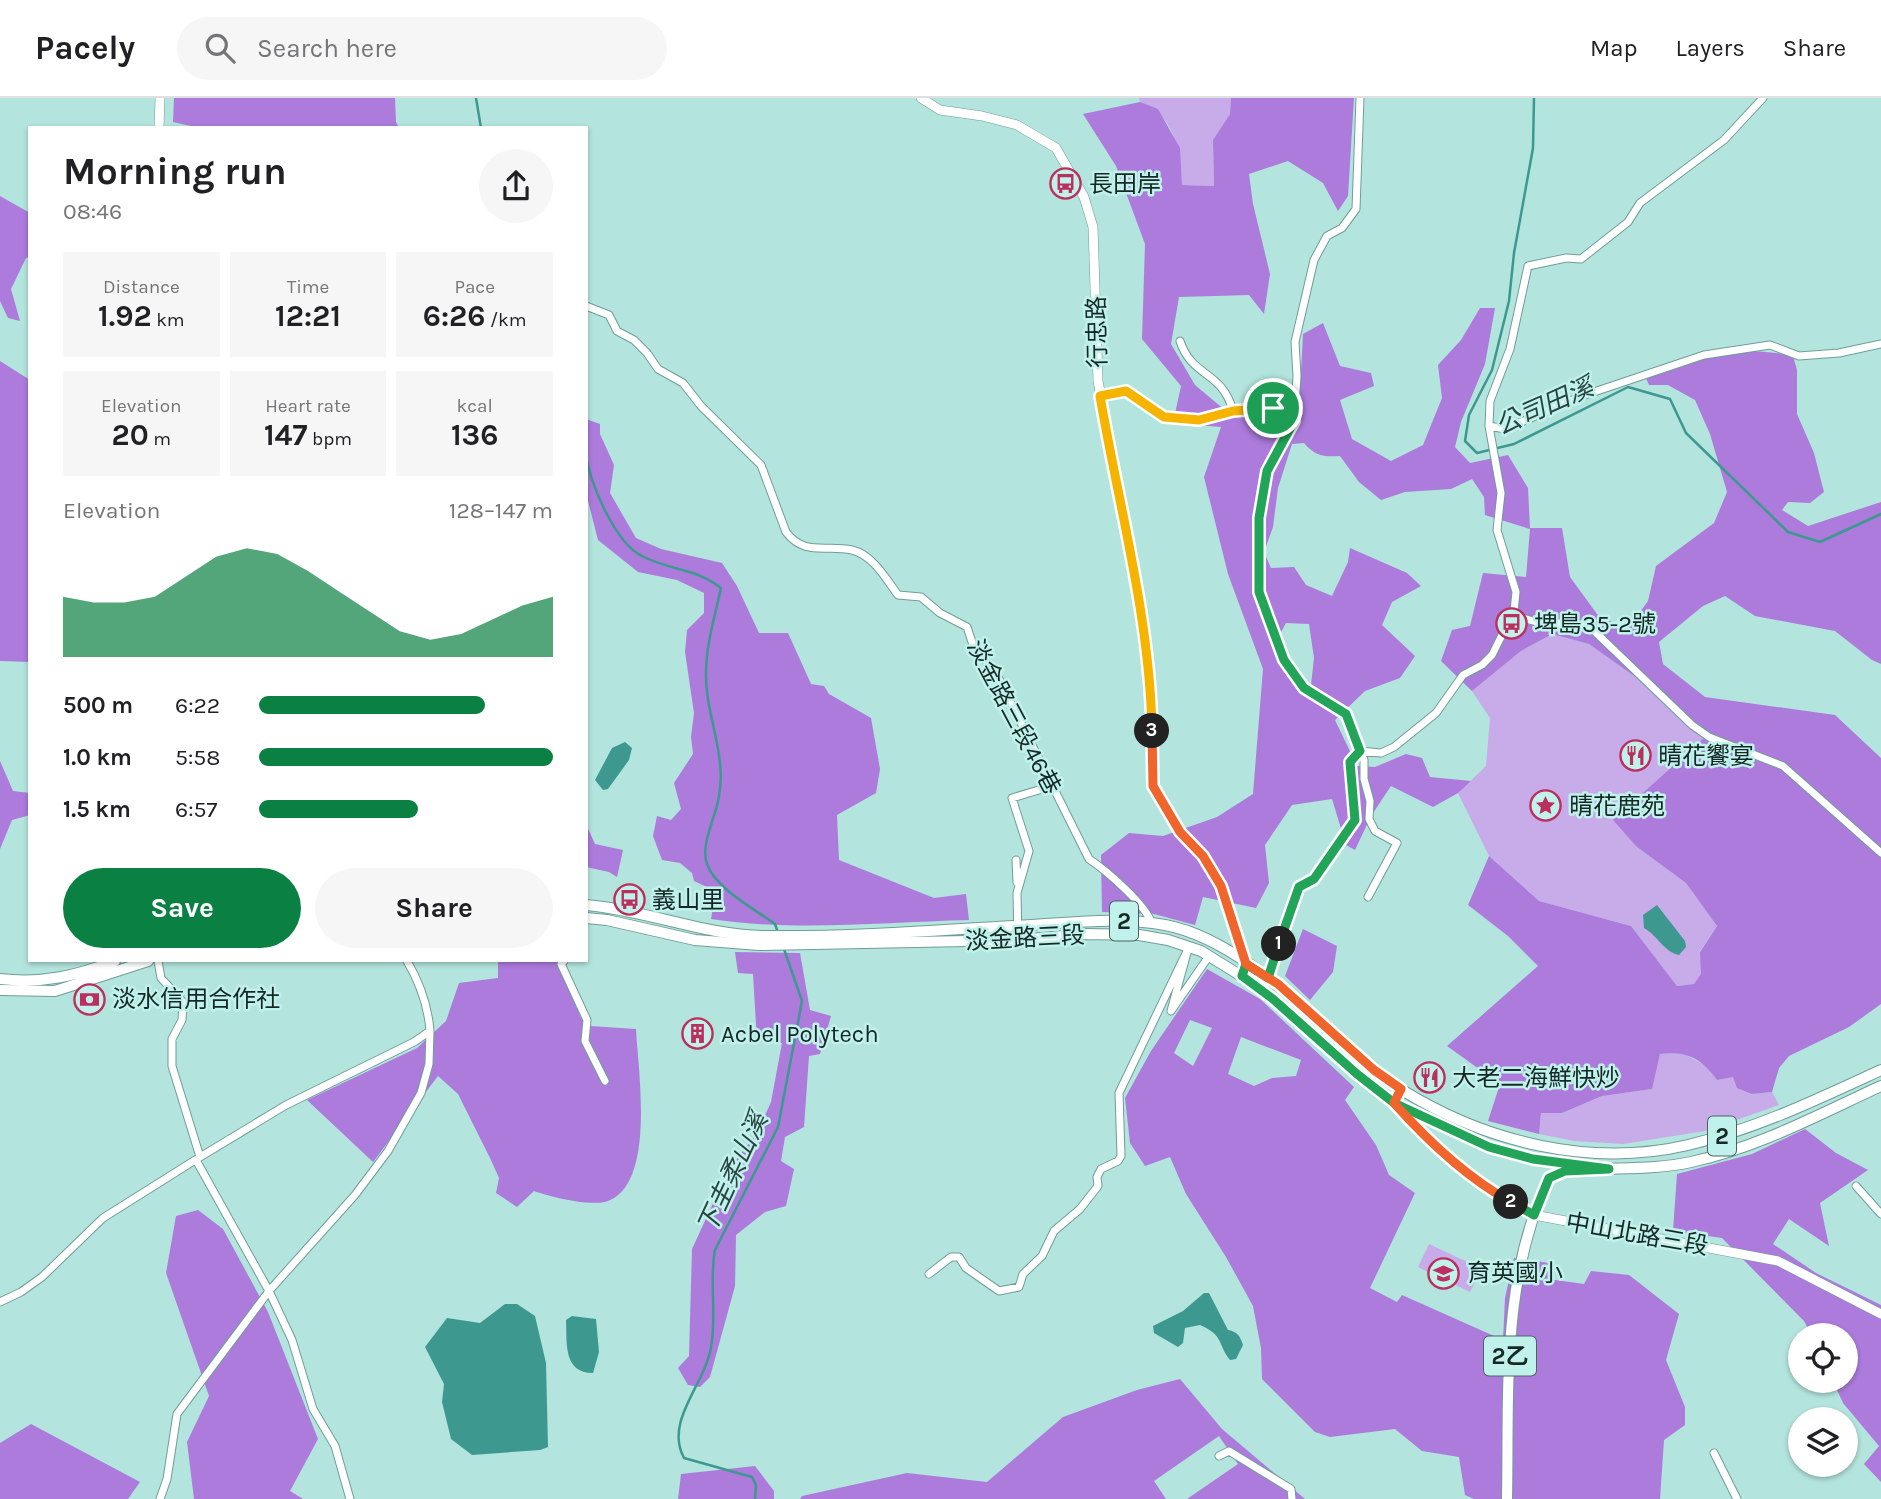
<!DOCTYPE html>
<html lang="en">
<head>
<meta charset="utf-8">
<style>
  :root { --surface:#fff; --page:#f6f6f6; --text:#202124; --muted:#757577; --line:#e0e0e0; --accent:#0b8043 }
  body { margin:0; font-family:Karla,"Noto Sans TC",sans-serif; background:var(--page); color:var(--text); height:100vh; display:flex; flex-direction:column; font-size:26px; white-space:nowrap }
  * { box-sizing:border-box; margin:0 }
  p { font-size:23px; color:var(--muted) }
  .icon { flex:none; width:38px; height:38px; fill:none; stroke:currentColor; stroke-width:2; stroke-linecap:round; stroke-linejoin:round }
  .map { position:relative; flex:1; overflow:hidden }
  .sheet { position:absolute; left:28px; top:28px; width:560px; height:836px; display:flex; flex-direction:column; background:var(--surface); border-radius:0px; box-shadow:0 2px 5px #0004 }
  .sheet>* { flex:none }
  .buttons { position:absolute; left:1788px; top:1225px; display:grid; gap:14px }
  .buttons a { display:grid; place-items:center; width:70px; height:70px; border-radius:50%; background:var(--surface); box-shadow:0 2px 5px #0004; font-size:35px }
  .pin { position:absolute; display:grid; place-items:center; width:60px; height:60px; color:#fff; margin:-30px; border:4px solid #fff; border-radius:50%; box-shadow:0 2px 7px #0007 }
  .km { position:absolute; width:35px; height:35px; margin:-18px; border-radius:50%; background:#222; color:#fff; font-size:19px; line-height:35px; text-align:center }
  .round { display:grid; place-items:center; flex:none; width:74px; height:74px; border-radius:37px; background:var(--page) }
  .headline { display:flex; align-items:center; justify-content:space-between; height:119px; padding:0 35px }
  h1 { font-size:38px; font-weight:700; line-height:52px }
  .figures { display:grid; grid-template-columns:repeat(3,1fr); gap:10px; height:119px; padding:7px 35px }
  .figures div { display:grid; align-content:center; border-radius:0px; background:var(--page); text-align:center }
  .figures b { font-size:30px; font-weight:700 }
  .figures small { font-size:19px; font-weight:400 }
  .figures p { font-size:19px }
  .chart { height:196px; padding:14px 35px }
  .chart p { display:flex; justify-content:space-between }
  .chart svg { width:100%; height:126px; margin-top:7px; fill:var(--accent); opacity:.7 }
  .cta { display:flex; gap:14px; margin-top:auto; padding:14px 35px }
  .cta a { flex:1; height:80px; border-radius:42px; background:var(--accent); color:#fff; font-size:28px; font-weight:700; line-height:80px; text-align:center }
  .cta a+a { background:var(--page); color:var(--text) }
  ul { padding:0 35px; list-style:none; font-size:23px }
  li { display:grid; grid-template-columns:112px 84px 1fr; align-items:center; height:52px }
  li i { height:18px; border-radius:9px; background:var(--accent) }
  header { display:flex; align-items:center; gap:42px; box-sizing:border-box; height:98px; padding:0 35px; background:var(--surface); border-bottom:2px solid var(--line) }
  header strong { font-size:33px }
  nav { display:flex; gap:38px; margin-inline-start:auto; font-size:24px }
  .search { width:490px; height:63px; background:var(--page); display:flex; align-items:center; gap:18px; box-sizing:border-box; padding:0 24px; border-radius:38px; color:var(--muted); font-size:26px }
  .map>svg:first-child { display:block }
  .green { fill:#c8abe9 }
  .forest { fill:#ac7bdc; fill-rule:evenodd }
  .water { fill:#3d9990 }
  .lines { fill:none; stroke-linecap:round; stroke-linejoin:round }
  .stream { stroke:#3d9990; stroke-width:2.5 }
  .minor-casing { stroke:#6f9e98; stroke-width:9 }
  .tertiary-casing { stroke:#6f9e98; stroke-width:10 }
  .primary-casing { stroke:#6f9e98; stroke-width:12 }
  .minor { stroke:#fff; stroke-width:7 }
  .tertiary { stroke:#fff; stroke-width:9 }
  .primary { stroke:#fff; stroke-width:10 }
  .split-1-casing { stroke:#fff; stroke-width:14 }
  .split-2-casing { stroke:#fff; stroke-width:14 }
  .split-3-casing { stroke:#fff; stroke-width:14 }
  .split-4-casing { stroke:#fff; stroke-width:14 }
  .split-1 { stroke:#22a559; stroke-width:9 }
  .split-2 { stroke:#22a559; stroke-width:9 }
  .split-3 { stroke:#f0652b; stroke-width:9 }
  .split-4 { stroke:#f5b400; stroke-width:9 }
  .labels { text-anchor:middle; stroke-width:5; stroke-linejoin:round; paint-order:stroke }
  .shield { fill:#c0f1eb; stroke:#486461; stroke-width:2 }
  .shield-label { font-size:23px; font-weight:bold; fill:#152826 }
  .poi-label { font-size:24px; fill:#152826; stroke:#c0f1eb; text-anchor:start }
  .street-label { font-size:24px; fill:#152826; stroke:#c0f1eb }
  .water-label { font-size:26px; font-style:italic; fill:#284542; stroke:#c0f1eb }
</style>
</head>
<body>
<header>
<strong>Pacely</strong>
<div class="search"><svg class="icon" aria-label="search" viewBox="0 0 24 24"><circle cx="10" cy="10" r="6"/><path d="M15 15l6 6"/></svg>Search here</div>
<nav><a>Map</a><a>Layers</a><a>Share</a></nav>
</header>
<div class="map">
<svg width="1881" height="1401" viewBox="0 0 1881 1401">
  <rect width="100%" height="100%" fill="#b3e4dd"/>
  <path class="green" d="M1139 0H1231L1230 16 1213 42 1214 88 1182 87C1180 52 1176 19 1140 4Z
    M1552 536 1589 546 1634 578 1704 640 1637 749 1686 785 1717 828 1700 853 1702 876 1694 886 1677 888 1631 828 1539 803 1489 758 1458 695 1486 668 1490 620 1472 593 1521 553Z
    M1681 954 1708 969 1717 982 1733 979 1752 996 1772 994 1779 1007 1705 1033 1623 1046 1574 1043 1539 1036 1541 1015H1562L1602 998 1651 991 1660 956Z
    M1429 1146 1482 1171 1470 1194 1418 1169Z"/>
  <path class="forest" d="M174 0H395L396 24 399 30H200L173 24Z
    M1231 0H1354L1348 98 1338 113 1323 85 1288 63 1249 76 1253 106 1270 176 1264 216 1249 197 1179 199 1171 246 1195 287 1232 318 1262 321 1299 312 1303 236 1323 225 1340 268 1371 275 1374 288 1340 302 1352 341 1391 363 1423 347 1442 300 1438 267 1461 242 1480 210H1495L1485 266 1461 324 1455 349 1470 365 1508 357 1528 390 1530 430H1562L1570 479 1597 516 1627 532 1648 503 1656 468 1714 425 1727 394 1710 336 1695 302 1668 287H1649L1646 280C1689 257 1745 247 1793 258L1797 272V316L1814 355 1824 394 1810 405 1788 404 1782 412 1808 428 1881 404V566L1872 562 1835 533 1755 518 1725 498 1703 508 1659 544 1663 566 1705 599 1835 617 1881 660V906L1849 929 1789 958 1779 970 1772 994 1752 996 1737 990 1733 979 1717 982C1701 960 1687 953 1660 956L1652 991 1602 998 1562 1015H1541L1539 1036 1488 1023 1500 986 1447 948 1538 868 1508 838 1468 807 1489 758 1539 803 1631 828 1677 888 1694 886 1701 876 1700 854 1717 828 1686 785 1637 749 1613 722 1704 640 1634 578 1589 546 1552 536 1521 553 1472 593 1441 563 1452 532 1470 528 1483 475 1526 479 1530 431 1485 417 1484 399 1472 381 1451 391 1405 394 1381 402 1359 384 1340 358C1324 359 1315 358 1304 345L1292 346 1278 390 1273 429 1264 454 1271 470 1294 469 1306 487 1332 498 1348 464 1350 450 1407 475 1421 488 1392 504 1382 527 1415 558 1400 580 1365 593 1335 622 1357 668 1375 669 1406 656 1422 660 1430 679 1471 683 1458 695 1433 709 1391 688 1371 718 1355 752 1346 747 1332 701 1292 707 1265 747 1269 785 1256 810 1203 799 1195 827 1154 816 1102 814 1101 757 1129 735 1163 738 1217 719 1253 696 1263 571 1228 476 1204 379 1221 329 1173 325 1181 288 1142 241 1145 146 1116 68 1083 16 1140 4 1158 11 1180 50 1182 87 1214 88 1213 42 1230 16ZM1286 525 1309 526 1314 560 1311 587 1301 595 1280 567 1274 547Z
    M0 98 30 115V159L26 160 11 191 20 223 8 220 0 203Z
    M0 263 30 282V564L0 563Z
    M586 321 600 326V336L614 367 610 395 636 440 661 451 722 465 737 488 759 535H788L811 586 824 588 829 596 871 620 880 671 876 695 837 717 839 762 934 800 966 796 969 822C884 824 795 834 711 821L714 804 709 790 694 783 692 775 680 765 662 762 653 738 657 718 671 722 681 711 674 685 693 656 691 639 694 615 685 554 687 532 704 515V495L677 482 638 474 598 442 586 395Z
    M0 663 13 693 30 695V717L12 722 0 751Z
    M586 726 595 746 623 752 617 779 609 774 586 769Z
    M1303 831 1337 848 1333 874 1310 902 1285 878Z
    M735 854 800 855 810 912 831 918 820 956 809 958 804 1029 785 1039 781 1063 794 1071 786 1108 765 1114 736 1137 735 1188 710 1279 700 1289 688 1287 678 1270 689 1258 692 1151 729 1071 757 1035 771 1004 782 945 757 943 753 876 738 875Z
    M498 863H557L581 920 590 928 636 931C638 972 656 1085 608 1103 592 1109 550 1099 534 1093L517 1109 496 1095 499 1080 490 1060 458 996 438 978 373 1064 307 1002 417 950 446 923 459 885 498 880Z
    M1207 871 1260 901 1354 989 1345 1002 1376 1047 1389 1077 1415 1095 1370 1190 1397 1204 1402 1197 1503 1242 1505 1200 1514 1160 1549 1165 1548 1181 1584 1186 1591 1173 1629 1177 1679 1216 1666 1262 1685 1309V1327L1664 1342 1660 1401H1474L1465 1397 1459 1359 1422 1353 1395 1331 1330 1339 1315 1334 1262 1281 1261 1250 1253 1208 1226 1159 1186 1096 1170 1059 1145 1068 1130 1045 1125 1000 1151 953ZM1190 922 1212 930 1193 968 1174 955ZM1241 939 1301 962 1296 978 1272 980 1254 988 1228 976Z
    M1805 1031 1836 1055 1868 1072 1820 1105 1829 1148 1789 1121 1773 1146 1816 1175 1881 1207V1384L1864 1366 1879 1348 1843 1305 1833 1283H1846V1237H1807L1808 1230 1804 1223 1722 1140 1673 1133 1677 1076 1752 1056Z
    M198 1112 223 1131 268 1214 318 1341 290 1393 303 1401H194L187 1344 209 1298 166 1175 176 1118Z
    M1180 1281 1222 1331 1305 1401H1187L1238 1366 1219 1338 1154 1383 1166 1401H800L802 1398 907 1375 987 1384 1063 1319 1137 1292Z
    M31 1326 140 1384 128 1401H0V1345Z
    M755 1368 774 1393V1401H678L681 1376Z"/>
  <path class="water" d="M625 644 632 650 629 662 608 691 603 692 595 682 612 650Z
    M1657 807 1685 843 1686 849 1679 857C1664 854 1657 837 1644 830L1643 817Z
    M1204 1195H1209L1228 1232C1238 1234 1240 1238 1243 1247L1236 1261 1230 1262C1217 1246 1225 1238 1200 1227L1185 1230 1183 1245 1178 1249 1154 1235 1153 1228 1183 1213Z
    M505 1206H517L535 1218 546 1265 548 1349 540 1352 472 1357 451 1341 442 1304 444 1286 425 1249 447 1220 480 1225Z
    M572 1218 596 1221 599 1254 593 1275C563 1275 567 1245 566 1222Z"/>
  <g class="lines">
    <path class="stream" d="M476 0 481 30
      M1534 0 1533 50 1514 155 1509 203 1492 272 1469 317 1465 343 1477 355 1514 346 1628 289 1670 301 1686 335 1788 434 1820 444 1881 416
      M586 355C588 383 616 446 642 458 670 473 694 469 721 490 715 518 706 547 706 575 705 616 727 656 719 698 716 719 700 746 707 766 715 790 756 812 775 826L778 835
      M755 1401 756 1387 752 1379 684 1360C664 1323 705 1287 711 1249 717 1217 709 1184 715 1152L778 1029 802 903 784 851"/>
    <defs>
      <path id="minor" d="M1360 0 1356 111 1342 130 1327 138 1314 162 1295 244 1297 278 1294 323 1267 373 1260 420 1259 494 1284 562 1304 590 1346 616 1360 653 1381 655 1394 649 1436 615 1463 577 1482 567 1492 557 1514 513 1516 494 1497 432 1501 395 1489 328 1490 303 1510 251 1528 168 1566 160 1581 161 1628 124 1640 105 1724 42 1763 0
        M586 208 609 217 617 233 634 242 647 255 658 271 683 285 701 308 761 367 786 434C805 459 826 446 852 452 873 457 886 481 898 497L921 499 940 515 967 529 973 547 996 575 1089 761C1107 773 1146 807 1152 826
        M1180 243C1192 280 1222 272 1233 313
        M1100 298 1126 293 1164 319 1199 322 1233 313 1273 310 1294 314
        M1489 328 1505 331 1582 298 1704 257 1770 247 1799 258 1839 255 1881 246
        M1512 517 1540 525H1570L1592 531 1692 627 1709 639 1783 668 1881 755
        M1016 762 1017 784
        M1018 842 1017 795 1029 753 1012 700 1052 688
        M158 863 161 880 183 904 182 922 172 941V968L200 1059
        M564 863 561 866 587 922 585 943 605 983
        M1268 880 1299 789 1314 781 1355 722 1350 664 1360 653 1364 662V681L1370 703 1369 721 1375 733 1397 745 1368 799
        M196 1062 269 1193 292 1242 313 1311 335 1348 350 1401
        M1856 1088 1881 1116
        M929 1176 951 1159H959L966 1170 999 1193 1019 1189 1023 1176 1042 1158 1054 1133 1080 1111 1098 1088 1097 1079 1101 1071 1118 1063 1121 1058 1119 995 1188 851 1171 913 1209 858
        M0 1204 21 1194 42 1179 103 1120 200 1059 286 1007 414 944 430 933C428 907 420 885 407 863
        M1714 1355 1737 1401
        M1219 1358 1229 1353 1291 1391 1292 1401
        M160 1401 167 1381 177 1316 269 1193 355 1097 388 1053 421 995 429 966 430 933"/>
      <path id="tertiary" d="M921 0 940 12 982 18 1017 27 1056 50 1084 99 1093 129 1098 283 1133 466 1151 602 1153 688 1179 734 1203 758 1221 788 1246 866 1243 879
        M159 30 160 0
        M1401 991 1394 1005 1417 1031 1490 1093 1534 1117 1778 1163 1881 1216"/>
      <path id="primary" d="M586 807C646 812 703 837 763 838 846 839 930 833 1013 828 1064 826 1115 818 1165 827 1230 839 1295 901 1343 944 1362 961 1380 979 1402 992 1486 1044 1590 1070 1688 1047 1756 1031 1818 1001 1881 972
        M586 820 607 822 695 842 759 847 1018 842 1086 836 1139 837 1168 842 1201 853 1243 879 1273 901 1357 976 1394 1005 1490 1049 1533 1061 1610 1071
        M0 881C42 886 76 878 115 863
        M0 892 55 893 148 863
        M1605 1071C1634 1070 1663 1070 1691 1064 1757 1050 1820 1016 1881 988
        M1507 1401C1509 1292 1501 1181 1549 1080L1565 1073 1586 1072"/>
    </defs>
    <use href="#minor" class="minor-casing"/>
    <use href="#tertiary" class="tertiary-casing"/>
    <use href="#primary" class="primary-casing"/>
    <use href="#minor" class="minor"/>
    <use href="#tertiary" class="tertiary"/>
    <use href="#primary" class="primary"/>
  </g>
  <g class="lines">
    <defs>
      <path id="split-1" d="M1273 310 1294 314V323L1267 373 1259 420V494L1284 562 1304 590 1346 616 1360 653 1350 664 1355 722 1314 781 1299 789 1279 846"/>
      <path id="split-2" d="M1279 846 1268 880 1246 866 1242 878 1273 901 1357 976 1394 1005 1489 1049 1533 1061 1609 1071 1565 1073 1549 1080 1534 1117 1511 1104"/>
      <path id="split-3" d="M1152 633 1153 688 1180 734 1203 758 1221 788 1246 866 1278 886 1374 972 1401 991 1394 1005C1427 1042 1467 1080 1511 1104"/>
      <path id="split-4" d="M1152 633C1150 520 1119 409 1100 298L1126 293 1164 319 1199 322 1233 313 1273 310"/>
    </defs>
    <use href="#split-1" class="split-1-casing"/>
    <use href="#split-2" class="split-2-casing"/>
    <use href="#split-3" class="split-3-casing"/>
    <use href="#split-4" class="split-4-casing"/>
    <use href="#split-1" class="split-1"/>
    <use href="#split-2" class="split-2"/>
    <use href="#split-3" class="split-3"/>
    <use href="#split-4" class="split-4"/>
  </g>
  <defs>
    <symbol id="bus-ring" viewBox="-11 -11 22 22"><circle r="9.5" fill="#c0f1eb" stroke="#bc2e5d" stroke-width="1.5"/><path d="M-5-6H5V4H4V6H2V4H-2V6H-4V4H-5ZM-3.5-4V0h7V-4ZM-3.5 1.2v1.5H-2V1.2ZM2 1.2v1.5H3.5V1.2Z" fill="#bc2e5d"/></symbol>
    <symbol id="restaurant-ring" viewBox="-11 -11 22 22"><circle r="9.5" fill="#c0f1eb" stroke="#bc2e5d" stroke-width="1.5"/><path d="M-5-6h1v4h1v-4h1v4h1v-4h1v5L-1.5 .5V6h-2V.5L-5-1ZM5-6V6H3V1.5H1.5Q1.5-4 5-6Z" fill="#bc2e5d"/></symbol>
    <symbol id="sight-ring" viewBox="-11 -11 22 22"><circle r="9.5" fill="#c0f1eb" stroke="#bc2e5d" stroke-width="1.5"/><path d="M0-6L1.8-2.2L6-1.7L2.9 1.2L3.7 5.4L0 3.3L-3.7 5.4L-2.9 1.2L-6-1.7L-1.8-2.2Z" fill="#bc2e5d"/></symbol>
    <symbol id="bank-ring" viewBox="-11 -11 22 22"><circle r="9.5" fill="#c0f1eb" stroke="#bc2e5d" stroke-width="1.5"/><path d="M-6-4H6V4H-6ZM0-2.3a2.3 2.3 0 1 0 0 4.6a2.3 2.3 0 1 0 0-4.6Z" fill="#bc2e5d"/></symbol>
    <symbol id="building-ring" viewBox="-11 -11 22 22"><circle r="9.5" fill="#c0f1eb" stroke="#bc2e5d" stroke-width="1.5"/><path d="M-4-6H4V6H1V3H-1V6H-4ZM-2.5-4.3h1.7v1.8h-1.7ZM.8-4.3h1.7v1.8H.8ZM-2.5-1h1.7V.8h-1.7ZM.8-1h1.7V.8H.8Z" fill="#bc2e5d"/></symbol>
    <symbol id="school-ring" viewBox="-11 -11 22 22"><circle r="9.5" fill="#c0f1eb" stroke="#bc2e5d" stroke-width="1.5"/><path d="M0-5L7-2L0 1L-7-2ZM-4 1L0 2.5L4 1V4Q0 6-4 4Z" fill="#bc2e5d"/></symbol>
  </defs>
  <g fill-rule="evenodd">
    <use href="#bus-ring" x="1048" y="68" width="35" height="35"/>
    <use href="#bus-ring" x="1494" y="508" width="35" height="35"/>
    <use href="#restaurant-ring" x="1618" y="640" width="35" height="35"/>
    <use href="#sight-ring" x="1528" y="690" width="35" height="35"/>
    <use href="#bus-ring" x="612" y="784" width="35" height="35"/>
    <use href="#bank-ring" x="72" y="884" width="35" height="35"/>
    <use href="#building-ring" x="680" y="918" width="35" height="35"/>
    <use href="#restaurant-ring" x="1412" y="962" width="35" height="35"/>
    <use href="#school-ring" x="1426" y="1158" width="35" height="35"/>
  </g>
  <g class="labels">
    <g class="shield">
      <rect x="1110" y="803.5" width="28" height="39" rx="5"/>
      <rect x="1708" y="1018.5" width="28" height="39" rx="5"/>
      <rect x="1484" y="1238.5" width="52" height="39" rx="5"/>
    </g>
    <g class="shield-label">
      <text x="1124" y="831">2</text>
      <text x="1722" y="1046">2</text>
      <text x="1510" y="1266">2乙</text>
    </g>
    <g class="poi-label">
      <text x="1089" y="94">長田岸</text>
      <text x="1534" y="534">埤島35-2號</text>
      <text x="1658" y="666">晴花饗宴</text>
      <text x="1569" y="716">晴花鹿苑</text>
      <text x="652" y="810">義山里</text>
      <text x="112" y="909">淡水信用合作社</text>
      <text x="721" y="944">Acbel Polytech</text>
      <text x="1452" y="988">大老二海鮮快炒</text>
      <text x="1467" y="1183">育英國小</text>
    </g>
    <g class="street-label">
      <text transform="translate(1097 234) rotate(-91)" y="8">行忠路</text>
      <text transform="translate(1014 619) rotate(62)" y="8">淡金路三段46巷</text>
      <text transform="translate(1025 840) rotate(-3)" y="8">淡金路三段</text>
      <text transform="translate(1637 1136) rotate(10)" y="8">中山北路三段</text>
    </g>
    <g class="water-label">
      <text transform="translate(1544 308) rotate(-24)" y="9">公司田溪</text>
      <text transform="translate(732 1075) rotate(-65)" y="9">下圭柔山溪</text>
    </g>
  </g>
</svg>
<div class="buttons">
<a><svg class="icon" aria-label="locate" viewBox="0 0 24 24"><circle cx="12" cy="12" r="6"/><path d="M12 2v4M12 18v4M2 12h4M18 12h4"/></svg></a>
<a><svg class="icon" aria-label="layers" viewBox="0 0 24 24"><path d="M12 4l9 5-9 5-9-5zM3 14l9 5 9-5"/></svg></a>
</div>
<div class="pin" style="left:1273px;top:310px;background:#1e9e55"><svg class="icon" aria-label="arrive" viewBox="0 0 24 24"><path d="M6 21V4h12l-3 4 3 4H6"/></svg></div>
<b class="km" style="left:1279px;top:846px">1</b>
<b class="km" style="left:1511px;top:1104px">2</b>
<b class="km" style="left:1152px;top:633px">3</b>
<section class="sheet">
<div class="headline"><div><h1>Morning run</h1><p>08:46</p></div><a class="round"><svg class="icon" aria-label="share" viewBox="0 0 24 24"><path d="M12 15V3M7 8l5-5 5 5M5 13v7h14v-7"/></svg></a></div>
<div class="figures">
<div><p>Distance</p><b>1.92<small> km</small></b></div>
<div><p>Time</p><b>12:21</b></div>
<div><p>Pace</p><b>6:26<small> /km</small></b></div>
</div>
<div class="figures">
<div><p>Elevation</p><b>20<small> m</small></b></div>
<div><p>Heart rate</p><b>147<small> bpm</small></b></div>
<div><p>kcal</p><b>136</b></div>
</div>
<div class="chart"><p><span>Elevation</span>128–147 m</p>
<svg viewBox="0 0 160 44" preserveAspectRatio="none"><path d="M0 44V23L10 25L20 25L30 23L40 16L50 9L60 6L70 8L80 14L90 21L100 28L110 35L120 38L130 36L140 31L150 26L160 23V44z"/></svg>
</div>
<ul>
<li><b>500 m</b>6:22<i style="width:77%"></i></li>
<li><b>1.0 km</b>5:58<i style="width:100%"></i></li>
<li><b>1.5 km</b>6:57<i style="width:54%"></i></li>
</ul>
<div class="cta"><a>Save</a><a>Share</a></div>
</section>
</div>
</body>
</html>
